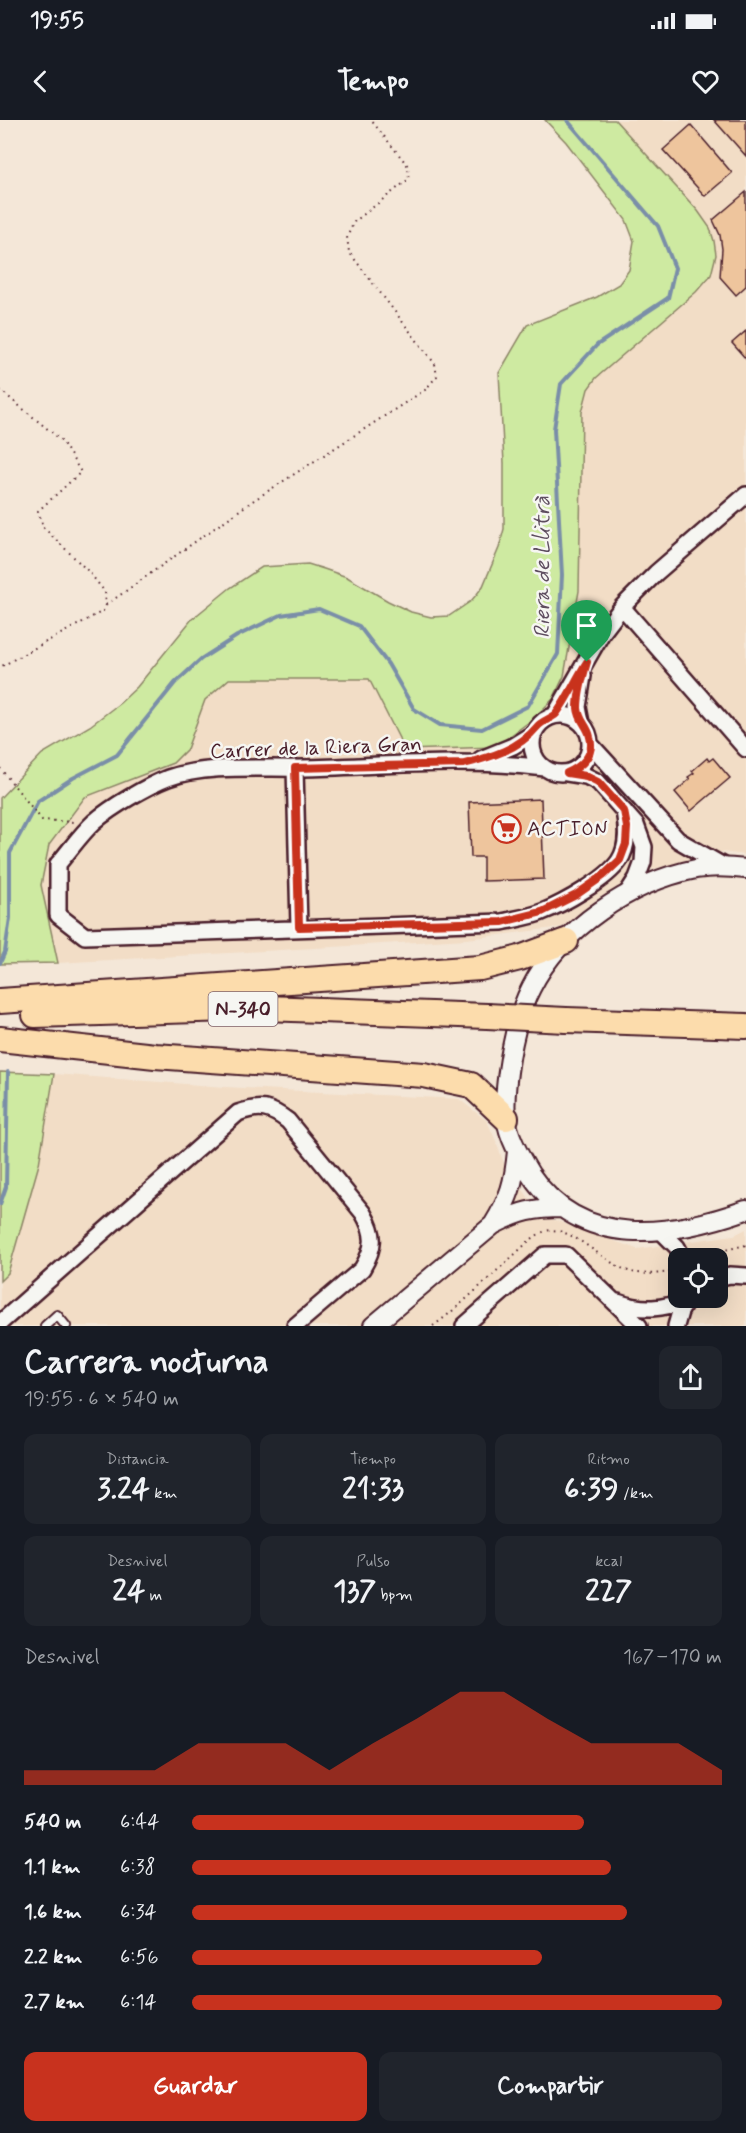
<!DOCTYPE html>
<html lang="es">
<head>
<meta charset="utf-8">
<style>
  :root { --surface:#171b24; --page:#20242c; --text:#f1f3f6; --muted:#9ea1a6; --accent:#c8321e }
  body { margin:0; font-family:Mynerve,sans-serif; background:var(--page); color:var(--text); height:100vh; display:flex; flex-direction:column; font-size:22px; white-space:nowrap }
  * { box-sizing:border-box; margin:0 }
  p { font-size:20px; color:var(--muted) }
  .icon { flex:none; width:33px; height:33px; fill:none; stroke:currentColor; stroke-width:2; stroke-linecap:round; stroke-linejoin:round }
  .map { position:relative; height:1206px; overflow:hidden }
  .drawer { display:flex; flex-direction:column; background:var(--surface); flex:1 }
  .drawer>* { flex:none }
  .controls { position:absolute; left:668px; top:1128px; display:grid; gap:12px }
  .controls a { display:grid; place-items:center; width:60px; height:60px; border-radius:12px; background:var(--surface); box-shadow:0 6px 24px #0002; font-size:30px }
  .pin { position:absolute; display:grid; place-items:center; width:51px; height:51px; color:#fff; margin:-62px -26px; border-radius:50% 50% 50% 0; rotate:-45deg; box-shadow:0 0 6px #0007 }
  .pin .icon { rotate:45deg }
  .round { display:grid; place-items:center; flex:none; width:63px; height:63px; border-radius:12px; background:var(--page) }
  .overview { display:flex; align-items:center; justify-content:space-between; height:102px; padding:0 24px }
  h1 { font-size:33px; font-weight:700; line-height:45px }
  .figures { display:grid; grid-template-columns:repeat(3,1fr); gap:9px; height:102px; padding:6px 24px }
  .figures div { display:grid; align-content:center; border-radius:12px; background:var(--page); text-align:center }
  .figures b { font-size:30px; font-weight:700 }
  .figures small { font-size:16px; font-weight:400 }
  .figures p { font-size:16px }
  .chart { height:168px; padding:12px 24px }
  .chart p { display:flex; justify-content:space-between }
  .chart svg { width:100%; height:108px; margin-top:6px; fill:var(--accent); opacity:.7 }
  .action { display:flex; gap:12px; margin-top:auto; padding:12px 24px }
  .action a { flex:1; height:69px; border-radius:12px; background:var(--accent); color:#fff; font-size:24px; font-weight:700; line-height:69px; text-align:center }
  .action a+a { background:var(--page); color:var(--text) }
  ul { padding:0 24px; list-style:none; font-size:20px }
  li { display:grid; grid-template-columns:96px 72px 1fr; align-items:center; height:45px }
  li i { height:15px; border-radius:8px; background:var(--accent) }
  .status { display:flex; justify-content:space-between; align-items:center; height:42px; padding:0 30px; background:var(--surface); direction:ltr }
  .status svg { height:16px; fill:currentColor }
  header { display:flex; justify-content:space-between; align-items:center; height:78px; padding:0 24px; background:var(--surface); font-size:27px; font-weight:700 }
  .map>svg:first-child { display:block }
  .built { fill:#f2ddc6; fill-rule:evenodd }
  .green { fill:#ceeaa1; stroke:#8c8466; stroke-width:1.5 }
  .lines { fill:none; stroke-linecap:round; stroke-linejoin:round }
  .stream { stroke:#7a8ea8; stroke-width:4 }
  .building { fill:#eec59d; stroke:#4a1f2b; stroke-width:1.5 }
  .service-casing { stroke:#4a1f2b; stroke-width:12 }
  .minor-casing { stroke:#4a1f2b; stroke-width:20 }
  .tertiary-casing { stroke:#4a1f2b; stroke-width:22 }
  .trunk-casing { stroke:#4a1f2b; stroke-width:28 }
  .path { stroke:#4a1f2b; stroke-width:2; stroke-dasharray:1.5 4.5; stroke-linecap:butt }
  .service { stroke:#f6f6f2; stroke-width:8 }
  .minor { stroke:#f6f6f2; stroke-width:15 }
  .tertiary { stroke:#f6f6f2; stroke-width:18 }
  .trunk { stroke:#fcdcac; stroke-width:24 }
  .trunk-bridge-casing { stroke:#4a1f2b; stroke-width:28; stroke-linecap:butt }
  .trunk-bridge { stroke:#fcdcac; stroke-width:24 }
  .route-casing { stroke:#fff; stroke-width:12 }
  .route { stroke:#c8321e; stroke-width:8 }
  .labels { text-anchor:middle; stroke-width:5; stroke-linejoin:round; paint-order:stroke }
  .shield { fill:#f6f6f2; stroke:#7e6067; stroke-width:1.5 }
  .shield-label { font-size:20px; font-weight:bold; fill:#4a1f2b }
  .street-label { font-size:21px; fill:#4a1f2b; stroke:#f6f6f2 }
  .poi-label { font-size:21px; fill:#4a1f2b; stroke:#f6f6f2; text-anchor:start }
  .water-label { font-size:22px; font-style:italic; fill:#5e4d5f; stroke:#f6f6f2 }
</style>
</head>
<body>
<div class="status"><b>19:55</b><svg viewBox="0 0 49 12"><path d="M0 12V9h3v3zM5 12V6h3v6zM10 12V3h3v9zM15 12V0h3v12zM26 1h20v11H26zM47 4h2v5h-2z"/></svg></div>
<header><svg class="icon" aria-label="back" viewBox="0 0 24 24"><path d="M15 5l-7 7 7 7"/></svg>Tempo<svg class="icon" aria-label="heart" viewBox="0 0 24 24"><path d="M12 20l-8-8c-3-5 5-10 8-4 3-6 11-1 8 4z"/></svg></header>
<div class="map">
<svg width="746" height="1206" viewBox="0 0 746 1206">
  <rect width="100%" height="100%" fill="#f4e7d8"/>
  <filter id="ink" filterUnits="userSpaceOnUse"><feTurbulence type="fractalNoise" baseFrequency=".0167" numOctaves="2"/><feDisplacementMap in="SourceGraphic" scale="12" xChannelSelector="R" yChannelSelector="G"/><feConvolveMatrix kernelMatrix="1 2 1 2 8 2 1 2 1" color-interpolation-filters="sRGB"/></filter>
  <g filter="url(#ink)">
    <path class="built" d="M615 0H746V735L722 732 645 751 596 780 562 807 467 819 58 843 41 765 49 725 85 677 173 643 187 629 205 580 229 559H370L533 599 553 579 564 556 582 292 588 269 710 108 698 91Z
      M54 954 225 967 459 979 487 1001 496 1021 508 1055 524 1071 540 1095 637 1129 734 1115 746 1109V1206H0V1161L8 1153 39 1044ZM678 1138H717V1178H678Z"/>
    <path class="green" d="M545 0H615L698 91 710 108 714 121 716 135 711 155 696 172 596 258 588 269 582 292 579 471 564 556 553 579 533 599 495 627 405 630 369 559H229L205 580 187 629 173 643 85 677 49 725 41 765 58 843 0 844V678L42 634 90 606 120 583 137 567 192 499 230 468 262 447 308 444 324 449 347 457 388 481 411 492 431 497 449 496 471 481 477 474 483 466 499 428 504 409V343L499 253 527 205 597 177 619 164 629 150 634 121 626 100 566 22Z
      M0 952 54 954 39 1044 8 1153 0 1161Z"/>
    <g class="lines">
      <path class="stream" d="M0 843 5 832 10 798V733L38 681 73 658 117 635 175 563 201 539 237 516 281 495 319 489 359 506 388 544 414 589 440 605 482 609 528 586 558 534 562 455 554 309 561 264 597 225 668 178 675 148 658 106 567 0
        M0 1084 6 1067 8 952"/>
    </g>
    <path class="building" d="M714 0H746V36Z
      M691 5 732 53 705 76 663 30Z
      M746 72V166L736 175 720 157 722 129 720 115 713 100Z
      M746 211V239L732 223Z
      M707 638 709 641 713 638 730 658 691 691 675 672 690 659 688 657 694 653 692 651Z
      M541 679 544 759 483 761V737H471L469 682Z"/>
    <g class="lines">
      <defs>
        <path id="service" d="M45 1206 57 1195 66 1206"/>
        <path id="minor" d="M622 487 746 629
          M532 624a29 29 0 1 1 58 0a29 29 0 1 1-58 0Z
          M555 595 602 513 622 487 656 453 746 375
          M581 603 578 587 583 556
          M591 625 678 720 725 747
          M481 639 513 626 534 613
          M295 648 299 807
          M545 648C465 638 384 646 304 648 262 649 207 644 168 658 147 666 111 687 94 702 81 714 70 730 58 744V795L85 816 502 802C515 799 530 797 542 792 563 784 607 759 619 741 629 726 627 707 624 691
          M567 653 586 656 598 662 636 705 644 727 643 742 637 758 626 775
          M662 1112 677 1127 683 1138
          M717 1158 730 1155 746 1156
          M618 1182C642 1191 663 1190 687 1179
          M0 1203 238 993C260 985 270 987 288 1001L363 1093C376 1115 375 1127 362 1149L295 1206
          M464 1206 545 1135H566L639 1206
          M676 1206 680 1192 688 1178"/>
        <path id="tertiary" d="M746 749C729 747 713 746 696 749 631 762 561 808 531 868 520 889 514 915 510 938 507 957 504 977 506 997 508 1017 521 1039 531 1055 582 1131 672 1116 746 1090
          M493 1105C510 1077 514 1063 517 1031
          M373 1206 493 1105C520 1091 534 1088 563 1088"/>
        <path id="trunk" d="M0 881 480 848 520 838 566 821
          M35 895 265 888 487 896
          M566 900 746 906
          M0 919 155 936 424 955 471 965 506 998"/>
      </defs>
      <use href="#service" class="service-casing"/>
      <use href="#minor" class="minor-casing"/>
      <use href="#tertiary" class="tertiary-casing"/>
      <use href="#trunk" class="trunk-casing"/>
      <path class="path" d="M0 270 61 320 81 352 38 391 43 407 89 452 105 472 106 485 103 491 0 547
        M106 485 254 380 425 270 437 256 435 244 349 132 347 117 354 102 409 59 408 46 371 0
        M0 648 42 700 74 702
        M704 1138 725 1130 746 1125
        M433 1206C461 1186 487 1159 513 1136 522 1128 533 1115 546 1111 571 1104 606 1146 632 1152 645 1155 665 1154 678 1150"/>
      <use href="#service" class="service"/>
      <use href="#minor" class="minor"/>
      <use href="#tertiary" class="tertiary"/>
      <use href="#trunk" class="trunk"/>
      <defs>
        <path id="trunk-bridge" d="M487 896 566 900"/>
      </defs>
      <use href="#trunk-bridge" class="trunk-bridge-casing"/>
      <use href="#trunk-bridge" class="trunk-bridge"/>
    </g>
  </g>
  <g class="lines" filter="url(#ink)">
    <defs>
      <path id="route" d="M587 542C583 556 578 572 578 588 579 601 588 606 590 617 595 635 581 647 567 653L586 656 598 662 624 691 627 707 626 724 620 740 603 756 576 775 542 792 502 802 299 807 295 648 464 644C491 637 519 629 537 607 541 601 551 599 556 594 567 580 577 557 587 542Z"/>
    </defs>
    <use href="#route" class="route-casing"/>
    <use href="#route" class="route"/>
  </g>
  <defs>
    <symbol id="supermarket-ring" viewBox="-11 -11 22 22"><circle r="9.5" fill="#f6f6f2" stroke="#c8321e" stroke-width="1.5"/><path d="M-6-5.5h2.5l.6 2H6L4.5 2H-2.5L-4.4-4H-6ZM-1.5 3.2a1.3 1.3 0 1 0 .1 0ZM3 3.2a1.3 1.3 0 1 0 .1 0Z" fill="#c8321e"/></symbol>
  </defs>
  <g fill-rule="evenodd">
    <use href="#supermarket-ring" x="490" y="692" width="33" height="33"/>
  </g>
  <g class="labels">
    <rect class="shield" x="208.5" y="872" width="69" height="34" rx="4.5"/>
    <g class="shield-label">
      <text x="243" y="896">N-340</text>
    </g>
    <g class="street-label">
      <text transform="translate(316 627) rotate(-2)" y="7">Carrer de la Riera Gran</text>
    </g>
    <g class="poi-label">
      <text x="527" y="715">ACTION</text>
    </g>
    <g class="water-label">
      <text transform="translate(541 447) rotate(-90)" y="8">Riera de Llitrà</text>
    </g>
  </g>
</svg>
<div class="controls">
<a><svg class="icon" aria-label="locate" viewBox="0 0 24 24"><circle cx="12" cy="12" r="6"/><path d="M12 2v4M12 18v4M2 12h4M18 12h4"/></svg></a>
</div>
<div class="pin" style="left:587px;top:542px;background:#1e9e55"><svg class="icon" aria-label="arrive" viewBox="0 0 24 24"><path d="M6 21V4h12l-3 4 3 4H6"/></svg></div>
</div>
<section class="drawer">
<div class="overview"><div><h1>Carrera nocturna</h1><p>19:55 · 6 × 540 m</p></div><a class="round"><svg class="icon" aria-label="share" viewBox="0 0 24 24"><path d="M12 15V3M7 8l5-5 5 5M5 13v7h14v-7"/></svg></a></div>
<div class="figures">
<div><p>Distancia</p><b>3.24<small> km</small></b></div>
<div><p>Tiempo</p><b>21:33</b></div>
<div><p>Ritmo</p><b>6:39<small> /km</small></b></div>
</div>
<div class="figures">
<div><p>Desnivel</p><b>24<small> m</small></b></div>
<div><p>Pulso</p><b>137<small> bpm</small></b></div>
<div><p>kcal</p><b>227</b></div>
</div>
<div class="chart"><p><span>Desnivel</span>167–170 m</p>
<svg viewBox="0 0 160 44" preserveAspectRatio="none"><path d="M0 44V38L10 38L20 38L30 38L40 27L50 27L60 27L70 38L80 27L90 17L100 6L110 6L120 17L130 27L140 27L150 27L160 38V44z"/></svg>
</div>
<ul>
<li><b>540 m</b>6:44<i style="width:74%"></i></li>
<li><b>1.1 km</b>6:38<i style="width:79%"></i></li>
<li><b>1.6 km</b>6:34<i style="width:82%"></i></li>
<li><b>2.2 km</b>6:56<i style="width:66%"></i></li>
<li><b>2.7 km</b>6:14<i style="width:100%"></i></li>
</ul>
<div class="action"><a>Guardar</a><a>Compartir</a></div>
</section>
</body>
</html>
